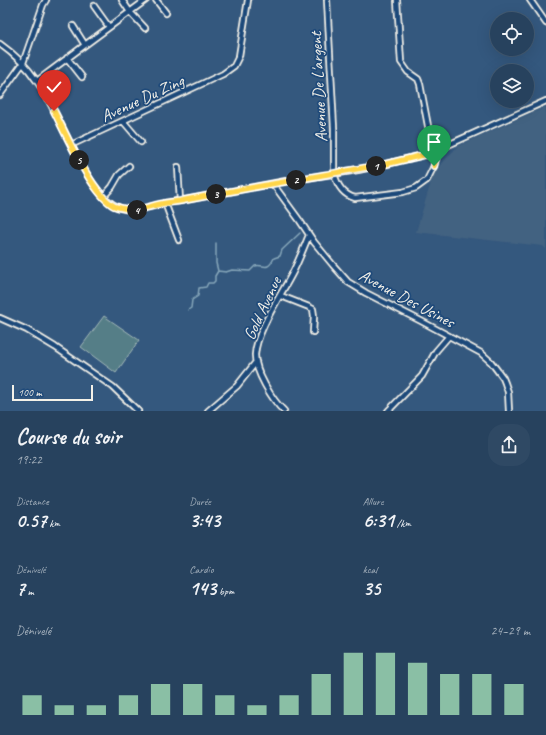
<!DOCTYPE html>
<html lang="fr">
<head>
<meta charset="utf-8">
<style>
  :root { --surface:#27425e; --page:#2f4964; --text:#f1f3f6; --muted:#a4b0bc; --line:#435b73; --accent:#8abfa5 }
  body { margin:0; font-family:Caveat,sans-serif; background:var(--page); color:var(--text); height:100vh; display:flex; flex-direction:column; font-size:15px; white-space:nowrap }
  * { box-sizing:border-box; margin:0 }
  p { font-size:13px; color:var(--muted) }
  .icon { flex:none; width:22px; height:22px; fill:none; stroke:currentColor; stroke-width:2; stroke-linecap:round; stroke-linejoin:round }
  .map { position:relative; height:411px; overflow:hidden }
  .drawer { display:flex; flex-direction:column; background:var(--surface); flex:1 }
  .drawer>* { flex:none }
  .buttons { position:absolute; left:490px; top:12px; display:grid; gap:8px }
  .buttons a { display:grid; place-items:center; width:44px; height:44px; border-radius:50%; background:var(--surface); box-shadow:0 4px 16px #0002,0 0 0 1px var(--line); font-size:20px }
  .scale { position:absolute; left:12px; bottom:10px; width:81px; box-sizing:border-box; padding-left:4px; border:2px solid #f4f1e8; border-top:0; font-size:11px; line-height:14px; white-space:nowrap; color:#f4f1e8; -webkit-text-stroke:3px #1f4a7a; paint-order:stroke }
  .pin { position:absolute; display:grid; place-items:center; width:34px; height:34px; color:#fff; margin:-41px -17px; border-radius:50% 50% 50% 0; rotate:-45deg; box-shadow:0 0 4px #0007 }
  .pin .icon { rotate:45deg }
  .km { position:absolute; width:20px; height:20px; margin:-10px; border-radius:50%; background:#222; color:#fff; font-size:11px; line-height:20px; text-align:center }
  .round { display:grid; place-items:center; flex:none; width:42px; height:42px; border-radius:16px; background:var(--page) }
  .summary { display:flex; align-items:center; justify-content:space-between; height:68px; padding:0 16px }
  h1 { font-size:22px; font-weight:700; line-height:30px }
  .stats { display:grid; grid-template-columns:repeat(3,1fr); gap:6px; height:68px; padding:4px 16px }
  .stats div { display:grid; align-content:center }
  .stats b { font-size:20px; font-weight:700 }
  .stats small { font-size:11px; font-weight:400 }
  .stats p { font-size:11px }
  .chart { height:112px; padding:8px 16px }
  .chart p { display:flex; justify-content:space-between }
  .chart svg { width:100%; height:72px; margin-top:4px; stroke:var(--accent); stroke-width:6 }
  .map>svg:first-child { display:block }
  .built { fill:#436281 }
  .green { fill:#547e87; stroke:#a4b8b8 }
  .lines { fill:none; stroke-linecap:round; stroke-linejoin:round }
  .stream { stroke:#87a7ba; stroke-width:1.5 }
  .street-casing { stroke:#f4f1e8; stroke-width:8 }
  .street { stroke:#1f4a7a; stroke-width:4.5 }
  .route-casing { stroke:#fff; stroke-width:8 }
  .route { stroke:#ffd54a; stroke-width:5 }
  .labels { text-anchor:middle; stroke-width:3.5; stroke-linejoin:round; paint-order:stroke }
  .street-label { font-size:17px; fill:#f4f1e8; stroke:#1f4a7a }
</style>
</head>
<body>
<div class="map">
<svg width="546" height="411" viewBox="0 0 546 411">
  <rect width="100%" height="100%" fill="#34587e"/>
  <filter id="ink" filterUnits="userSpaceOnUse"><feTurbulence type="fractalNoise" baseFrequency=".025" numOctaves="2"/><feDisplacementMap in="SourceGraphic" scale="8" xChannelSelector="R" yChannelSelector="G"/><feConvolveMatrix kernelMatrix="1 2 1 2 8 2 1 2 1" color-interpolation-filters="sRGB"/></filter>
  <g filter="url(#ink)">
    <path class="built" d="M546 107V249L543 246 416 232 434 172 458 146Z"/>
    <path class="green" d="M104 316 139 340 116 373 81 347Z"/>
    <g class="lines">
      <path class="stream" d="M216 243V263L218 271
        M188 310 191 308 192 300 198 296 199 288 206 287 208 283H213L215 281V276L218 271 226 272 232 270 250 271C251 270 254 267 255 266 263 263 267 273 274 258L280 256 282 250 300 233"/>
      <defs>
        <path id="street" d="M122 0 130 12 145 28
          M156 0 166 13
          M327 0 334 128V173C337 185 343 195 355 198L403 192 416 188 427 180 434 166 438 150
          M397 0 401 62 408 72 418 79 420 84 433 152
          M530 0 546 23
          M94 6 109 27
          M73 26 85 45
          M0 44C14 54 26 65 36 80 49 98 58 119 68 139 79 160 97 200 120 208 135 212 148 207 162 204 168 202 174 202 180 201L286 181 358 170 386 164 428 154 546 101
          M67 58 82 77
          M37 81 85 45 146 0
          M0 95 23 63 43 5 46 0
          M123 121 141 142
          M71 145 223 74 234 66 239 56 248 0
          M178 167 180 201
          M273 184 300 221 314 242 333 265 348 282 366 293 421 321 481 353 491 362 503 378 505 383 508 392 509 411
          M104 196 112 187 119 175 129 166
          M165 203 179 240
          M281 296 309 307 313 309 314 316 313 332
          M0 318 27 330 55 347 113 387 138 411
          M208 411 237 386 256 362
          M284 411C272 400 255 371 255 355 256 331 282 294 293 272 299 260 304 247 309 235
          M388 411 422 376 436 351 449 336"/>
      </defs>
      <use href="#street" class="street-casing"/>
      <use href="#street" class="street"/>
    </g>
  </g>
  <g class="lines" filter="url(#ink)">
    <defs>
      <path id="route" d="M54 111C66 134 92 194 114 206 120 208 126 209 132 210 140 210 148 207 156 205 164 203 172 202 180 201L238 190 386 164 428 154 438 150 434 166"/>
    </defs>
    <use href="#route" class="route-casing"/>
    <use href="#route" class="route"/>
  </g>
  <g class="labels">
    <g class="street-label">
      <text transform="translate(318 87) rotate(-93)" y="6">Avenue De L'argent</text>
      <text transform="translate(142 98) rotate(-25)" y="6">Avenue Du Zing</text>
      <text transform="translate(407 298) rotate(28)" y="6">Avenue Des Usines</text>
      <text transform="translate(262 308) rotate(-65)" y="6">Gold Avenue</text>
    </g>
  </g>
</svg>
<div class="buttons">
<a><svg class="icon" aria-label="locate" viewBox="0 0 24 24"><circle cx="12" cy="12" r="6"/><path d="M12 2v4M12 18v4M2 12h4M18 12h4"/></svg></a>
<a><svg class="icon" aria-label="layers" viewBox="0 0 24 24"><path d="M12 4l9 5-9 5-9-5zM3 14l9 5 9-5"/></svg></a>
</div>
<div class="scale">100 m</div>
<div class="pin" style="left:434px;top:166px;background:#1e9e55"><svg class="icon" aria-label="arrive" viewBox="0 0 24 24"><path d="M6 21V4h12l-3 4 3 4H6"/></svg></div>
<div class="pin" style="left:54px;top:111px;background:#d93025"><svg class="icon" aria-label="check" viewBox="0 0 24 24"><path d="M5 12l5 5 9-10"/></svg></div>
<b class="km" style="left:376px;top:166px">1</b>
<b class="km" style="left:296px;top:180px">2</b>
<b class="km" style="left:216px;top:194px">3</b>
<b class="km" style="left:137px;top:210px">4</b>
<b class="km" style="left:79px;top:160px">5</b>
</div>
<section class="drawer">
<div class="summary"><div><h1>Course du soir</h1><p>19:22</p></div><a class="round"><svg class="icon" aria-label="share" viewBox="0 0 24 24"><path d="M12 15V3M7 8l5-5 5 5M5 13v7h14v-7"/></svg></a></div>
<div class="stats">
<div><p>Distance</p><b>0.57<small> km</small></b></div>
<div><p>Durée</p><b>3:43</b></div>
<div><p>Allure</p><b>6:31<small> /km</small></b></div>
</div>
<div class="stats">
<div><p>Dénivelé</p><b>7<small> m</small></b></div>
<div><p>Cardio</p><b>143<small> bpm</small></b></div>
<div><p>kcal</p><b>35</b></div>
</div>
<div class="chart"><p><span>Dénivelé</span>24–29 m</p>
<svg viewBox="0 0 160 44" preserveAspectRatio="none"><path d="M5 44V32M15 44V38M25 44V38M35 44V32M45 44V25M55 44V25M65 44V32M75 44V38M85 44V32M95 44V19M105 44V6M115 44V6M125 44V12M135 44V19M145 44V19M155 44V25"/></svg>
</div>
</section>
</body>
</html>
